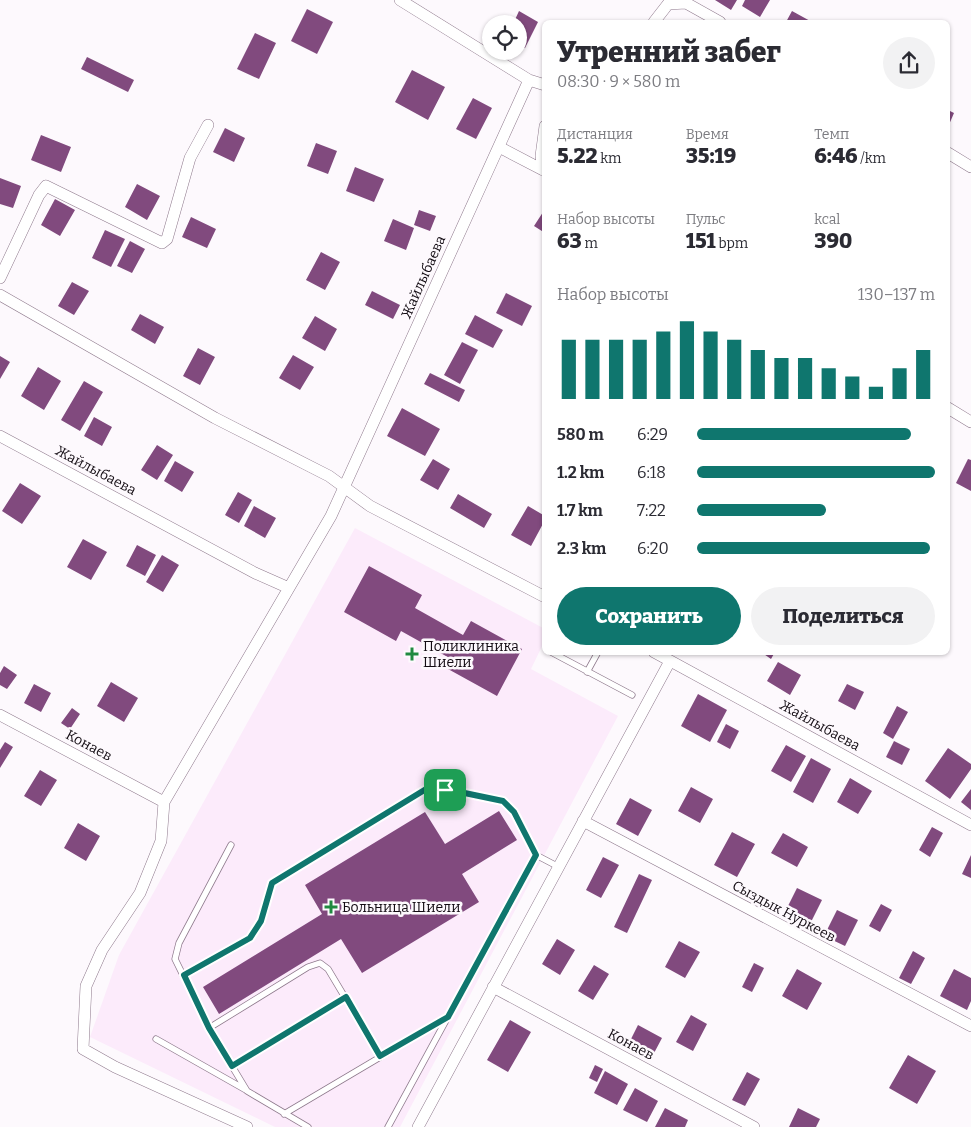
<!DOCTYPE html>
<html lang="ru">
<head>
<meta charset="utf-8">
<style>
  :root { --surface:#fff; --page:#f2f2f3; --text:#2b2b33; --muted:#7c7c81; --accent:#0f766e }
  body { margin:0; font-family:Bitter,serif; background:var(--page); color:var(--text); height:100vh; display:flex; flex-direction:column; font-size:19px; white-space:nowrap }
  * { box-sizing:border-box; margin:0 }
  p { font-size:16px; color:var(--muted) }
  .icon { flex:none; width:28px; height:28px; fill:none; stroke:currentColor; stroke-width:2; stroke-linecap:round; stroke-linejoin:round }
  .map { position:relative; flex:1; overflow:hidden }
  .drawer { position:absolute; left:542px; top:20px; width:408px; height:635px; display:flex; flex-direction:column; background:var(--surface); border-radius:8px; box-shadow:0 1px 4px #0004 }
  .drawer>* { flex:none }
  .buttons { position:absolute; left:482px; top:15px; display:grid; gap:10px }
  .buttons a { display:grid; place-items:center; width:45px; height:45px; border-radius:50%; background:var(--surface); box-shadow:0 1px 4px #0004; font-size:25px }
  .pin { position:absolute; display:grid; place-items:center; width:42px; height:42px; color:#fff; margin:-21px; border-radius:10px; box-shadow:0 2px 8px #0006 }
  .round { display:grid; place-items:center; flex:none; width:52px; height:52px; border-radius:26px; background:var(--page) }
  .headline { display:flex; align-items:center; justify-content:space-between; height:85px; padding:0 15px }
  h1 { font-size:28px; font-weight:800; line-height:38px }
  .figures { display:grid; grid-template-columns:repeat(3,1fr); gap:8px; height:85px; padding:5px 15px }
  .figures div { display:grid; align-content:center }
  .figures b { font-size:21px; font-weight:800 }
  .figures small { font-size:14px; font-weight:400 }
  .figures p { font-size:14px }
  .chart { height:140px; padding:10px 15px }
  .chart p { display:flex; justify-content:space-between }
  .chart svg { width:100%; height:90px; margin-top:5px; stroke:var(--accent); stroke-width:6 }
  .button { display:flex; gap:10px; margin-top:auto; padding:10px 15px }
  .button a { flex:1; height:58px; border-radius:30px; background:var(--accent); color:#fff; font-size:20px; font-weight:800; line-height:58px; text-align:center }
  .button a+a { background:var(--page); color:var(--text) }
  ul { padding:0 15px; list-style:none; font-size:16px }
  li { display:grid; grid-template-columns:80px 60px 1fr; align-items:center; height:38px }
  li i { height:12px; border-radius:6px; background:var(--accent) }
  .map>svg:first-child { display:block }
  .built { fill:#fcebfb }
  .building { fill:#814a7e }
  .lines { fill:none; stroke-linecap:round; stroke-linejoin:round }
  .lane-casing { stroke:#8f7a8d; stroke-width:7 }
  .street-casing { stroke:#8f7a8d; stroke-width:12 }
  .lane { stroke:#fff; stroke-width:5.5 }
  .street { stroke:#fff; stroke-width:11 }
  .route-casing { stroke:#fff; stroke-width:10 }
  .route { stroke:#0f766e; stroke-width:6 }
  .poi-dot { fill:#208a40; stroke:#fdf9fd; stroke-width:2 }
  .labels { text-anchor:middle; stroke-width:5; stroke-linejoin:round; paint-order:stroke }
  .street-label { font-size:14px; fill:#120b12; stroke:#fdf9fd }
  .poi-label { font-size:14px; fill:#120b12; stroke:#fdf9fd; text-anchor:start }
</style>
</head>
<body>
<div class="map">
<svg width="971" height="1127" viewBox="0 0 971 1127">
  <rect width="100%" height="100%" fill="#fdf9fd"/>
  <path class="built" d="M355 528 545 629V640L531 669 618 716 400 1127H275L90 1037 119 955Z"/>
  <path class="building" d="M715 0H737L731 10Z
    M745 0H770L760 17 742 6Z
    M307 9 333 22 317 54 291 41Z
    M519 11 538 22 525 48 519 44V24H513Z
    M792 11 812 22H786Z
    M255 33 276 43 259 79 237 69Z
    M87 57 134 80 128 92 81 69Z
    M412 70 445 87 428 120 395 102Z
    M473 98 492 108 476 139 456 129Z
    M948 110 954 113 948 127Z
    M225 128 245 138 234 162 213 152Z
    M41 135 71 147 61 172 31 160Z
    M316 143 337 151 328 174 307 166Z
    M355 167 384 179 374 202 346 191Z
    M0 178 21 186 13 208 0 204Z
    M137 184 160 196 147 220 125 207Z
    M55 199 75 210 60 236 41 225Z
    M545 209V233L534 226Z
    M419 210 436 216 430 231 414 225Z
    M191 217 216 229 207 248 182 237Z
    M393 219 414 228 406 250 384 241Z
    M105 230 125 239 111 267 92 258Z
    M130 241 145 249 132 273 117 266Z
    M321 252 340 262 325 290 306 280Z
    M72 282 89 291 74 315 58 306Z
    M372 291 400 305 393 319 365 305Z
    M506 293 532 306 522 326 496 313Z
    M140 314 164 327 155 344 131 330Z
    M475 315 503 330 493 348 465 334Z
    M315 316 337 329 325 351 302 338Z
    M462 342 478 350 460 384 444 375Z
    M198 348 215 357 200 385 183 376Z
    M293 355 314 367 300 390 279 378Z
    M0 356 10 362 0 379Z
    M38 367 61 381 44 410 21 396Z
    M430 373 465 390 459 402 424 384Z
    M84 381 103 392 80 431 61 420Z
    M402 408 440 429 425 456 387 436Z
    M94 417 112 427 102 446 84 436Z
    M157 445 173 455 157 480 141 470Z
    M433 459 450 469 438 490 420 480Z
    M968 459 971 460V491L956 483Z
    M175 461 194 472 182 492 164 481Z
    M20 483 41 496 22 524 2 511Z
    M238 492 252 500 239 523 225 515Z
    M458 494 492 514 484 528 450 508Z
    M254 506 276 518 265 538 244 526Z
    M528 506 545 516V520L531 546 511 535Z
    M83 539 107 552 91 580 67 567Z
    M137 545 156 555 145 576 126 566Z
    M162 555 179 565 163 592 146 582Z
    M369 566 422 595 415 608 463 635 471 621 522 649 497 696 448 669 453 660 401 631 396 641 344 612Z
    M761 652H775L771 659Z
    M778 662 801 675 790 695 767 681Z
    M4 666 17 675 7 689 0 685V673Z
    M111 682 138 698 124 722 97 706Z
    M34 684 51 693 41 712 24 703Z
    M847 684 864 692 855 710 838 701Z
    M698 694 727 710 710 742 681 726Z
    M897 706 908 712 893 739 883 733Z
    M72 708 80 714 70 729 61 723Z
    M726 724 739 731 730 749 717 742Z
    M894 741 910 749 902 765 886 757Z
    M5 742 13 747 0 768V750Z
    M786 745 806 756 791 782 771 771Z
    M948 748 971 764V769L950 799 925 781Z
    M811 758 831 769 813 803 793 792Z
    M40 770 57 780 41 806 24 796Z
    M850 778 872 791 858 814 837 802Z
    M691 787 713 799 700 823 678 811Z
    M971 789V810L961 802Z
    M630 798 652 810 638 836 616 824Z
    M499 811 517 840 462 874 479 902 362 973 341 939 219 1014 203 987 322 914 305 885 425 812 445 844Z
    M78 823 100 836 86 861 64 848Z
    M932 827 943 833 930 857 919 850Z
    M732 832 755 844 737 877 714 865Z
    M783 833 808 847 797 867 771 853Z
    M971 855V878L962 874Z
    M603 857 619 865 601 898 586 890Z
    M639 874 652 880 627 933 614 927Z
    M797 888 822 900 808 928 783 916Z
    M881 904 892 910 880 932 869 926Z
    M837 910 858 920 845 946 824 936Z
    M557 939 575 950 560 975 542 964Z
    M679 941 700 952 685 978 665 967Z
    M913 951 925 958 911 984 899 978Z
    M754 963 764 968 752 992 742 987Z
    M594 965 609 974 593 1000 578 991Z
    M797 969 822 983 807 1010 782 996Z
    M954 969 971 978V1001L967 1010 940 996Z
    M691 1015 707 1024 693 1051 676 1042Z
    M510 1020 531 1032 508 1072 487 1060Z
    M638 1025 662 1038 653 1055 629 1043Z
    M908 1055 936 1071 917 1104 889 1088Z
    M595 1065 603 1069 597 1082 589 1078Z
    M605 1071 628 1084 617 1105 594 1093Z
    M747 1072 760 1079 745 1106 732 1100Z
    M635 1088 658 1101 647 1122 623 1110Z
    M665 1108 688 1120 685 1127H655Z
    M798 1108 820 1119 816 1127H789Z"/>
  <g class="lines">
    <defs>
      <path id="lane" d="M551 652 632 695
        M587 672 598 652
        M231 845 179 943 175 959 209 1028 247 1091 308 1127
        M184 975 250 938 261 921 272 883 431 786 503 801 515 812 536 855 557 866
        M209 1028 308 967 320 963 328 969 380 1056
        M156 1039 246 1090
        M232 1066 345 997
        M284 1114 448 1017
        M388 1127 536 855"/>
      <path id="street" d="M400 0 529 80 545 85
        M654 22 668 4 686 3 720 22
        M545 126 541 156 543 170 545 171
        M499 147 543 170
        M948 153 971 167
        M0 278 39 195 46 186 162 243 167 239 190 158 208 125
        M0 295 215 418 329 476 370 506 545 597
        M948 408 971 422
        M0 436 255 573 289 588
        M654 652 971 825
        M0 715 164 802
        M583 821 971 1026
        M493 987 754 1127
        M247 1127 115 1067 83 1049 86 986 102 950 140 893 161 841 164 802 331 516 529 80
        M418 1127 670 661"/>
    </defs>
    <use href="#lane" class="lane-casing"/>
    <use href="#street" class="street-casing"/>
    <use href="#lane" class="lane"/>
    <use href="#street" class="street"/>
  </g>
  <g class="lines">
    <defs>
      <path id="route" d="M431 786 503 801 514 812 536 855 448 1017 380 1056 346 997 232 1066 209 1028 184 975 250 938 261 921 272 883Z"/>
    </defs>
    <use href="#route" class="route-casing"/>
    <use href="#route" class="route"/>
  </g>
  <g class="poi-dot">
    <path d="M409.5 646.5h5v5h5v5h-5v5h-5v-5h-5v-5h5z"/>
    <path d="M328.5 899.5h5v5h5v5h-5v5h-5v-5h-5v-5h5z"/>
  </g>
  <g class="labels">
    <g class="street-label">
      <text transform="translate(423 277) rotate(-66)" y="5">Жайлыбаева</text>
      <text transform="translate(96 470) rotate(28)" y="5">Жайлыбаева</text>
      <text transform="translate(820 725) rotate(29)" y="5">Жайлыбаева</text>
      <text transform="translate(89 745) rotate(28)" y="5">Конаев</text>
      <text transform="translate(784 911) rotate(28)" y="5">Сыздык Нуркеев</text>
      <text transform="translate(631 1044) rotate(28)" y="5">Конаев</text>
    </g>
    <g class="poi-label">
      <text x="423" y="651">Поликлиника<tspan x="423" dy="16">Шиели</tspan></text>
      <text x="342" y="912">Больница Шиели</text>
    </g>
  </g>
</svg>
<div class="buttons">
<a><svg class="icon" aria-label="locate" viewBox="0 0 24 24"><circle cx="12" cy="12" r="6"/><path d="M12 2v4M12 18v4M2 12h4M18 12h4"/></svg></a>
</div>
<div class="pin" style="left:445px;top:790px;background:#1e9e55"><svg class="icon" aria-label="arrive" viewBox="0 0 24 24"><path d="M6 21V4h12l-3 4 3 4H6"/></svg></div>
<section class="drawer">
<div class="headline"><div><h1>Утренний забег</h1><p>08:30 · 9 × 580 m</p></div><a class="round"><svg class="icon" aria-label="share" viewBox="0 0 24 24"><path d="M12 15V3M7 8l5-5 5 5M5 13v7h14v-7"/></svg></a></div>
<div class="figures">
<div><p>Дистанция</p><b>5.22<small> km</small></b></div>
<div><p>Время</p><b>35:19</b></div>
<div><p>Темп</p><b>6:46<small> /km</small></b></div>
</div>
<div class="figures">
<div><p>Набор высоты</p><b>63<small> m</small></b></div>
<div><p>Пульс</p><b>151<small> bpm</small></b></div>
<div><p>kcal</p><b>390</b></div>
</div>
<div class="chart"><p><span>Набор высоты</span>130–137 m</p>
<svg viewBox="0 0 160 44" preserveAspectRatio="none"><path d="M5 44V15M15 44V15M25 44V15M35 44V15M45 44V11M55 44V6M65 44V11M75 44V15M85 44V20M95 44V24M105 44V24M115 44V29M125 44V33M135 44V38M145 44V29M155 44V20"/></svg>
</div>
<ul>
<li><b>580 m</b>6:29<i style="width:90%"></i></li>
<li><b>1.2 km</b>6:18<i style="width:100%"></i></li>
<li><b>1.7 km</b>7:22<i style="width:54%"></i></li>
<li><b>2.3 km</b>6:20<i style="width:98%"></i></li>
</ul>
<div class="button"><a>Сохранить</a><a>Поделиться</a></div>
</section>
</div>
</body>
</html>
